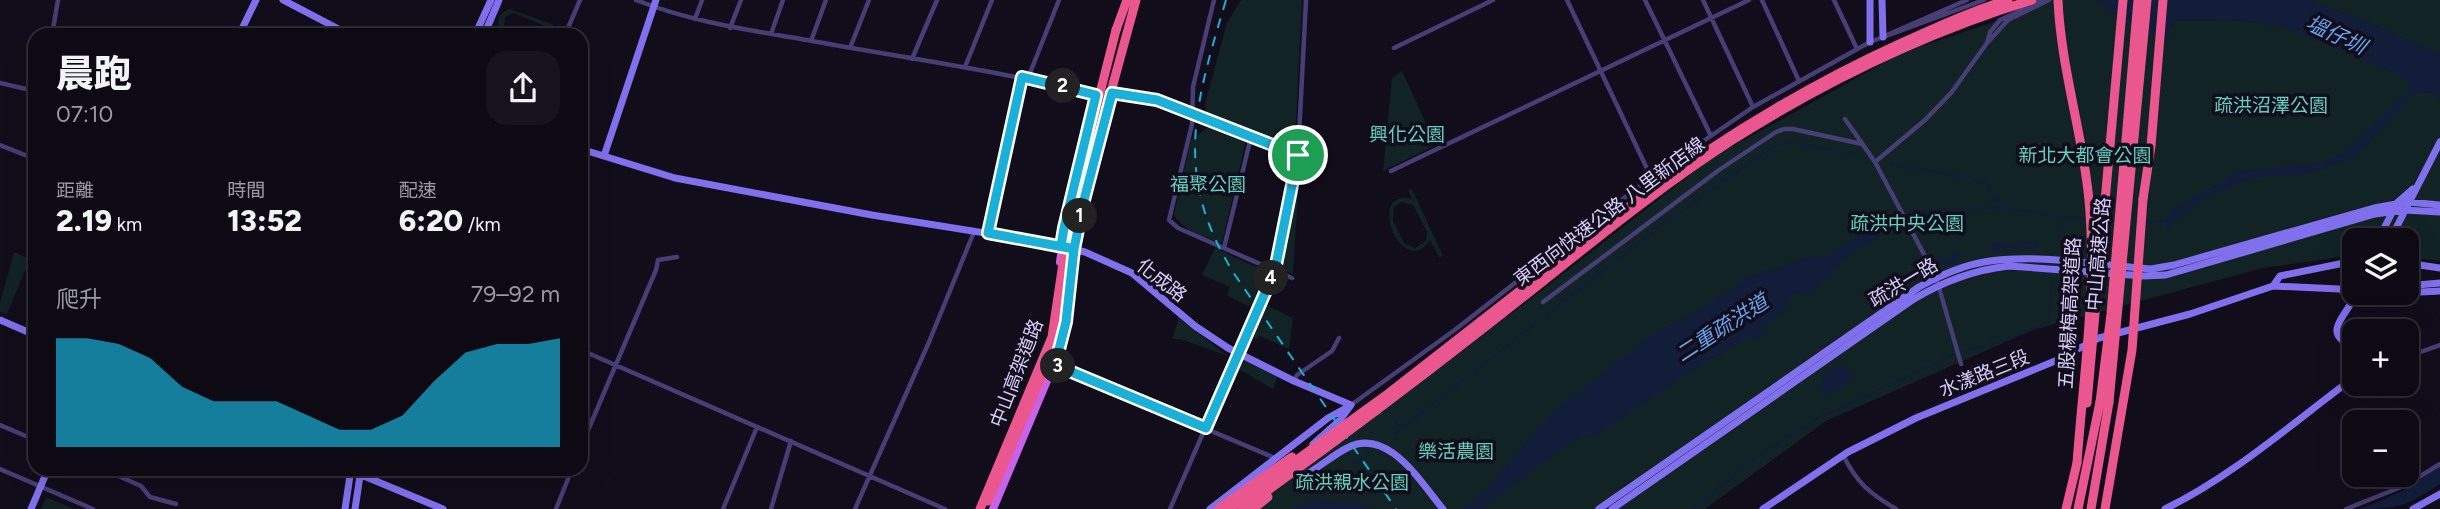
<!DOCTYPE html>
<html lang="zh-TW">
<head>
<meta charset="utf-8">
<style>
  :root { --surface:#0d0a14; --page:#16131d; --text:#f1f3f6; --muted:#9a9aa0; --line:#2d2b34; --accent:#1bb0d7 }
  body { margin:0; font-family:Figtree,"Noto Sans TC",sans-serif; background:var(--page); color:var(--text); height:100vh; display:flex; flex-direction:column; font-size:26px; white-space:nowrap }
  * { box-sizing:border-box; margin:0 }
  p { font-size:23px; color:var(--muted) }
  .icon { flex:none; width:38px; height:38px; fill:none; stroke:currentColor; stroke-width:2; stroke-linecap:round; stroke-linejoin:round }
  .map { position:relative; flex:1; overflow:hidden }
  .side { position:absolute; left:28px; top:28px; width:560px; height:448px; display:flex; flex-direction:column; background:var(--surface); border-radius:21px; box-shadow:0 7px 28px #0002,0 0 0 2px var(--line) }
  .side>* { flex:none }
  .tools { position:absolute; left:2342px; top:228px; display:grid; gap:14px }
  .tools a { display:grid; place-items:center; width:77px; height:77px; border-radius:14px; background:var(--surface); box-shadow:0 7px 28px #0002,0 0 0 2px var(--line); font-size:35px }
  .pin { position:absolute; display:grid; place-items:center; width:60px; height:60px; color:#fff; margin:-30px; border:4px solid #fff; border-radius:50%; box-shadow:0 2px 7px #0007 }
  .km { position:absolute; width:35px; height:35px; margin:-18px; border-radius:50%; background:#222; color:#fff; font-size:19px; line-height:35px; text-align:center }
  .round { display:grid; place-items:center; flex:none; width:74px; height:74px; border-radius:21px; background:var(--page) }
  .head { display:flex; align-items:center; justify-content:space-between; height:119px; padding:0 28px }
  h1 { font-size:38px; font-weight:800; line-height:52px }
  .metrics { display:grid; grid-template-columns:repeat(3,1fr); gap:10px; height:119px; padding:7px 28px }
  .metrics div { display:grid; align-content:center }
  .metrics b { font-size:30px; font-weight:800 }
  .metrics small { font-size:19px; font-weight:400 }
  .metrics p { font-size:19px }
  .chart { height:196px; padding:14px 28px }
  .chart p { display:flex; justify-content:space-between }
  .chart svg { width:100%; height:126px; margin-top:7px; fill:var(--accent); opacity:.7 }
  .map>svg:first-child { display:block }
  .green { fill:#112324; fill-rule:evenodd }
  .water { fill:#121d3a }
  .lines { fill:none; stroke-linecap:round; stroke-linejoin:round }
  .stream { stroke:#121d3a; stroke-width:2 }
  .street { stroke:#463e74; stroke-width:4.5 }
  .secondary { stroke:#8170ed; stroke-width:7 }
  .primary { stroke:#c762eb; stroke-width:8 }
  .highway { stroke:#ea578e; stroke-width:9 }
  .rail { stroke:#1bb0d7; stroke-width:2; stroke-dasharray:10 9; stroke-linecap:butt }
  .highway-bridge { stroke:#ea578e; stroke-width:9 }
  .route-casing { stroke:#fff; stroke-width:14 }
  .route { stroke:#1bb0d7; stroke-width:9 }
  .labels { text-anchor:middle; stroke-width:7; stroke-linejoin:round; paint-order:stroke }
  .park-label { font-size:19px; fill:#64cfbf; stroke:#110d1b }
  .street-label { font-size:19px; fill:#d7cdf9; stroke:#110d1b }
  .water-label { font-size:21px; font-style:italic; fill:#68a1ec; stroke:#110d1b }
</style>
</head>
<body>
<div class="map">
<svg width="2440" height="509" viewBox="0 0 2440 509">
  <rect width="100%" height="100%" fill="#110d1b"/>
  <path class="green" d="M1241 0H1302L1295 141 1291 147 1206 115 1205 104 1227 23Z
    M2048 0H2440V261L2406 257V240H2354V255L2263 268 2033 330 1826 421 1705 509H1252L1536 295 1713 157 1904 52 2003 19Z
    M510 9 552 24 558 35H553L548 27 513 13 505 17 504 26 508 31 518 35H506C494 27 496 13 510 9Z
    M1402 71 1436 145 1383 171 1392 78Z
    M1210 126 1246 141 1222 243C1204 236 1184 232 1174 215L1191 140Z
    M1300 161 1293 274 1278 268Z
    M1412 189 1443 256 1439 257 1430 240C1402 282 1364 188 1412 199L1408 190ZM1401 202 1413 205 1427 232 1426 241 1415 248 1404 243 1393 220 1394 207Z
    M1215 248 1269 273 1253 308 1227 296 1230 287 1202 275Z
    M14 252 30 259 7 314 0 312V303Z
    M1264 304 1293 318 1289 349 1260 336 1256 339 1250 336Z
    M1179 318 1228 356 1180 339H1172Z
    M1239 358 1278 376 1273 389 1235 367Z
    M46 497 72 508V509H41Z"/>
  <path class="water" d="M2096 0H2308L2363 20 2440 54V99L2434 92 2414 94 2355 157 2309 174 2255 177 2210 195 2165 229V222L2172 210 2241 171 2322 163 2343 154 2407 92 2410 83 2399 74 2282 26 2232 20 2174 21 2168 35 2170 41H2167L2112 13Z
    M1897 215 1899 223 1894 224 1889 229H1885L1878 237 1840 262 1833 274 1807 296 1800 292 1791 295 1787 309 1762 329 1765 333 1754 340 1750 336 1698 367 1596 435 1580 437 1562 448 1481 509H1461L1488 488 1550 415 1658 330 1673 324 1736 287 1740 280 1805 258 1829 255 1844 244H1849L1865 230 1871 231 1877 224Z
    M2005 241 2013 247 2023 241 2038 244V249L2031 252 2028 246 2024 249 2008 251 2003 247 1992 253 1990 247 1994 243Z
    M1953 251H1957L1959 260C1952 265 1944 268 1936 263L1935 257 1938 255 1943 259H1950Z
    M1835 367H1848L1851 375 1848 383 1828 395 1822 390 1821 378Z
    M2440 466V484C2409 505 2397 509 2361 509L2405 490Z
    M1325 500 1365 505 1371 509H1294L1303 503Z"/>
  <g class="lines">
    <path class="stream" d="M1891 164 1968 178 1986 184 2001 207
      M1905 212 2001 207 2087 220
      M2145 223 2167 221
      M2059 237 2067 219
      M1962 352 2003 341 2049 322 2052 279
      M1390 414 1401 428
      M1394 434 1662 225 1765 152 1786 141 1858 155
      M1347 453 1355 464 1369 454
      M1694 509 1755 458 1817 419 1955 354"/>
    <path class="street" d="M636 0C691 22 749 30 807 40 904 58 1001 71 1096 95
      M1214 0 1193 87 1192 124 1169 220 1178 228 1292 278
      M1567 0 1651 177
      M1645 0 1711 136
      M1703 0 1753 107
      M1762 0 1799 81
      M1834 0 1857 49
      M695 19 702 0
      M730 28 741 0
      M771 34 783 0
      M52 35 58 0
      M565 35 580 0
      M1887 35 1967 0
      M811 41 826 0
      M1988 42 2008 20 2049 0
      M850 48 869 0
      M1394 48 1493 0
      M912 59 937 0
      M965 67 992 0
      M1028 78 1059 0
      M0 83 35 91
      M1112 93 1157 100 1298 155
      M1845 119 1875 162 1936 277 1961 364
      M0 145 35 159
      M1875 162 1925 120 1951 93 1987 43 1990 32 2000 20 2043 0
      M1391 171 1749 0
      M987 233 1022 77
      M1224 248 1251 137
      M1543 302 1719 170 1776 132 1784 129H1793L1862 144
      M581 350 945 509
      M2406 357 2440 345
      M1055 365 1275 458
      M1294 381 1297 375 1332 351 1339 338
      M1351 405 1456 329 1651 177 1753 107 1870 42 1984 0
      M0 425 35 440
      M581 447 656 270 658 260 677 257
      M1843 455C1857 483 1869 493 1896 509
      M0 469 93 509
      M103 469 141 486 150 497 176 504
      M126 472 130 474 133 469
      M556 509 572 469
      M723 509 757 427
      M771 509 791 441
      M855 509 929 342 974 232
      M1170 509 1274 270 1298 155 1306 0
      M2346 509 2406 485 2440 464"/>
    <path class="secondary" d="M283 0 350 35
      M1870 0V42
      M1882 0 1883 37
      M239 35 256 0
      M475 35 491 0
      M484 35 499 0
      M581 149 675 178 872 215 1041 242 1085 252 1132 273 1195 326 1228 348 1294 381 1351 405
      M604 156 656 0
      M2378 240 2397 203 2413 189
      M2390 240 2440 142
      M2406 263 2440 268
      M2273 286 2280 276 2354 261
      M2406 286 2440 283
      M0 320 35 335
      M1313 444 1340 420 1351 405
      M347 469 443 509
      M1291 470 1295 475 1301 477C1318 469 1331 456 1347 448 1388 426 1421 483 1443 509
      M31 509 48 469
      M345 509 351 469
      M355 509 361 469
      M1210 509 1328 418 1348 407
      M1599 509 1919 287C1939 276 1961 266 1984 262 2036 253 2098 265 2151 269L2174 265 2374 208 2408 202 2440 205
      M1612 509 1914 299C1944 281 1973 270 2009 266L2144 276 2166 275 2375 214 2404 210 2440 212
      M1763 509 1848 452 1916 418 2055 361 2099 338 2190 314 2273 286 2339 289 2364 295 2440 291
      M2165 509C2231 477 2289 426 2348 382 2353 370 2352 356 2345 344 2342 339 2336 336 2337 329 2339 316 2353 307 2354 293
      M2413 509 2440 494"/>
    <path class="primary" d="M1060 262 1067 212
      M993 509 1060 350 1066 322 1076 233"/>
    <path class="highway" d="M1116 30 1127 0
      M2143 199 2151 146 2163 0
      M1070 242 1136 0
      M988 501 1047 364 1055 340
      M2066 509 2077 463
      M2078 509 2100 402
      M2091 509 2109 402"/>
    <path class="rail" d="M1226 0C1195 104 1172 176 1235 275L1396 509"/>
    <path class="highway-bridge" d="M2058 0C2061 71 2085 141 2090 212 2096 296 2083 380 2077 463
      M1619 214C1707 147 1798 90 1899 44 1935 28 1971 11 2008 0
      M1056 352 1065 295
      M2100 402 2111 314 2138 0
      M2109 402 2147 0
      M2087 403 2123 0
      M980 509 1052 337 1072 203 1116 30
      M1218 509 1292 457
      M1229 509 1385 396 1585 240
      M1242 509C1323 451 1402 392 1480 331 1564 266 1645 196 1734 139 1826 81 1928 32 2032 0
      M1253 509 1268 497
      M2105 509 2132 350 2143 199"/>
  </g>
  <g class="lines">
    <defs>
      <path id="route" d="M1298 155 1157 100 1112 93 1084 200 1074 249 988 233 1022 77 1096 95 1064 228 1061 246 1074 249 1066 322 1055 365 1206 428 1275 270 1298 155"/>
    </defs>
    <use href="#route" class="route-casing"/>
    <use href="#route" class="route"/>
  </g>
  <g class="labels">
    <g class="park-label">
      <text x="2271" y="112">疏洪沼澤公園</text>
      <text x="1407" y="141">興化公園</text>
      <text x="2085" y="162">新北大都會公園</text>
      <text x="1208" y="191">福聚公園</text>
      <text x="1907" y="230">疏洪中央公園</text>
      <text x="1456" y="458">樂活農園</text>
      <text x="1352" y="489">疏洪親水公園</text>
    </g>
    <g class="street-label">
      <text transform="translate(1609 211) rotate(-37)" y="7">東西向快速公路 八里新店線</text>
      <text transform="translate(2098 254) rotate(-85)" y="7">中山高速公路</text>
      <text transform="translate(1162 280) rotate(38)" y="7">化成路</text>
      <text transform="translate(1903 282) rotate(-31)" y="7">疏洪一路</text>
      <text transform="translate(2069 313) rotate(-87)" y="7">五股楊梅高架道路</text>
      <text transform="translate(1016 373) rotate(-69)" y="7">中山高架道路</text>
      <text transform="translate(1984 373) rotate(-22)" y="7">水漾路三段</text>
    </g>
    <g class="water-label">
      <text transform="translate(2336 35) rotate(25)" y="7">塭仔圳</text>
      <text transform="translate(1722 328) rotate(-33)" y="7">二重疏洪道</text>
    </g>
  </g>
</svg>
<div class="tools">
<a><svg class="icon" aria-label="layers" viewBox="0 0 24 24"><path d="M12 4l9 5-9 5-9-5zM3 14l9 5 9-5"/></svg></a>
<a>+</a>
<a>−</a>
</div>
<div class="pin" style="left:1298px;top:155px;background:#1e9e55"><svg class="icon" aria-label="arrive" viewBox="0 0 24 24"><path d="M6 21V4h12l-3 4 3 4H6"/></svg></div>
<b class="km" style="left:1080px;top:216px">1</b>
<b class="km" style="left:1063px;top:86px">2</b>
<b class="km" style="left:1058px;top:366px">3</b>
<b class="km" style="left:1271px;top:278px">4</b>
<section class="side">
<div class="head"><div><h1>晨跑</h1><p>07:10</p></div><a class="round"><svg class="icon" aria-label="share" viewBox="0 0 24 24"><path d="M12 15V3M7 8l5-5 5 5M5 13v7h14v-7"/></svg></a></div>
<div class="metrics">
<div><p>距離</p><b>2.19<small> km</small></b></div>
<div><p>時間</p><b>13:52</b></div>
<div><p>配速</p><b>6:20<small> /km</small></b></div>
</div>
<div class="chart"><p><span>爬升</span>79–92 m</p>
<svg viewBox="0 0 160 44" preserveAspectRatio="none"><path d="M0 44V6L10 6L20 8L30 13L40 23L50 28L60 28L70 28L80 33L90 38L100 38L110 33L120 21L130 11L140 8L150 8L160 6V44z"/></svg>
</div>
</section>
</div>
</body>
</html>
